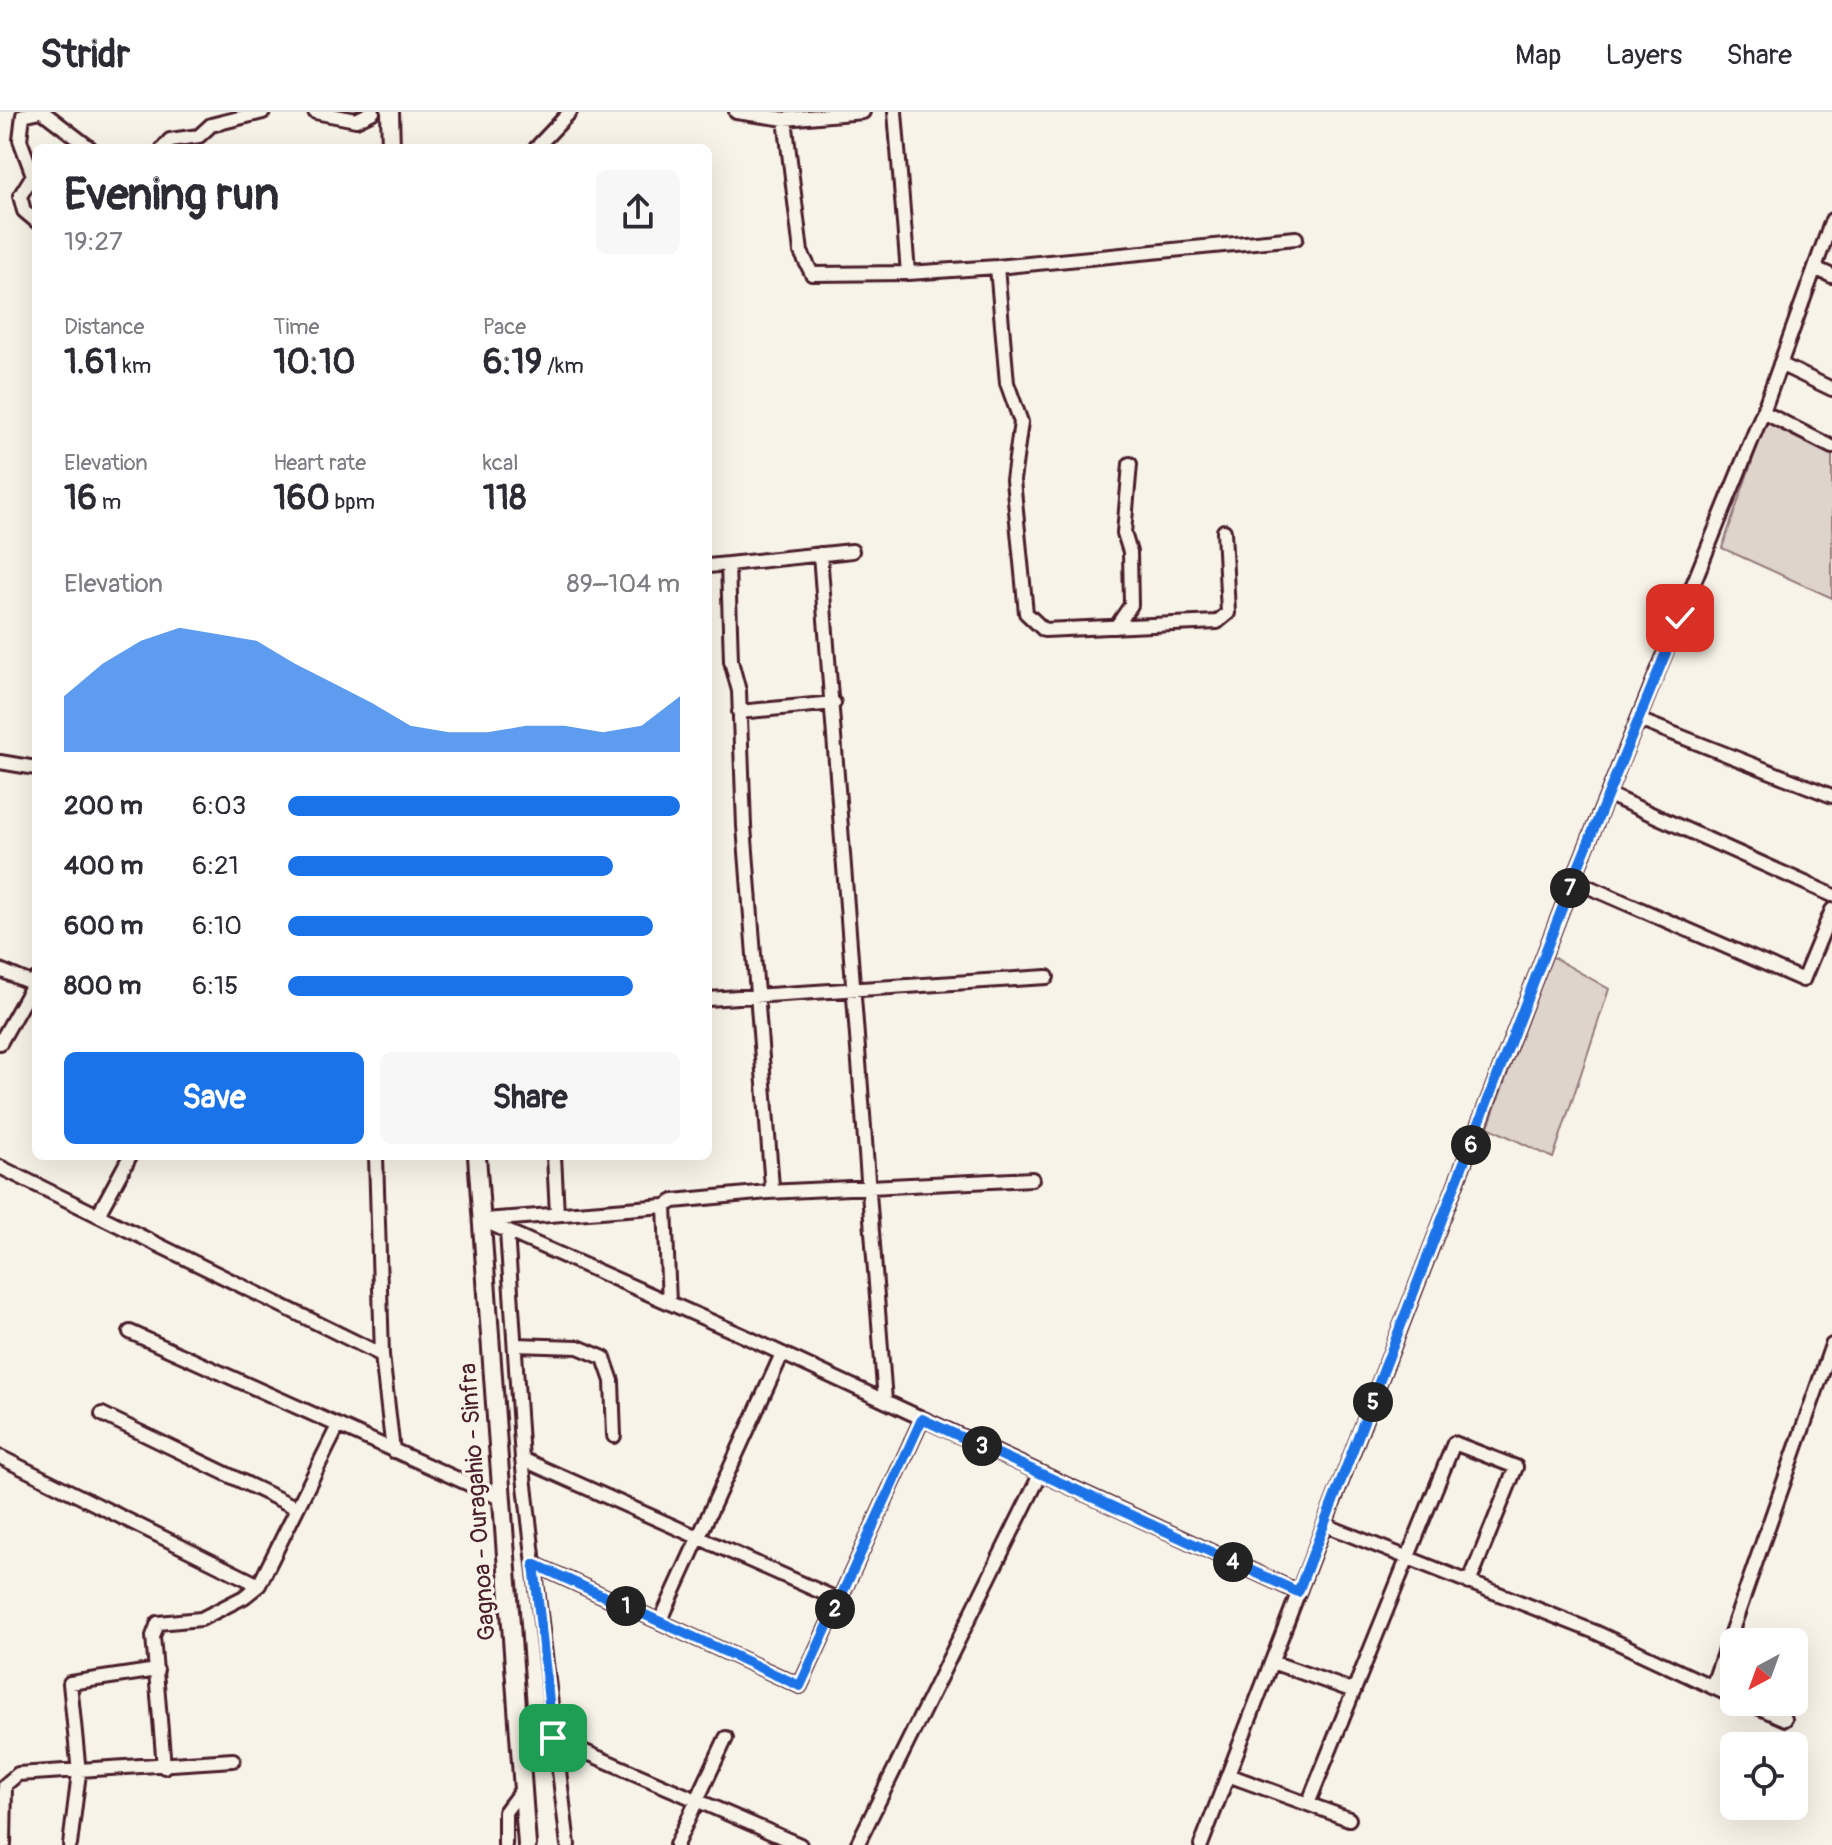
<!DOCTYPE html>
<html lang="en">
<head>
<meta charset="utf-8">
<style>
  :root { --surface:#fff; --page:#f7f7f7; --text:#2b2b33; --muted:#7c7c81; --line:#e1e1e2; --accent:#1a73e8 }
  body { margin:0; font-family:Pangolin,sans-serif; background:var(--page); color:var(--text); height:100vh; display:flex; flex-direction:column; font-size:30px; white-space:nowrap }
  * { box-sizing:border-box; margin:0 }
  p { font-size:26px; color:var(--muted) }
  .icon { flex:none; width:44px; height:44px; fill:none; stroke:currentColor; stroke-width:2; stroke-linecap:round; stroke-linejoin:round }
  .map { position:relative; flex:1; overflow:hidden }
  .sheet { position:absolute; left:32px; top:32px; width:680px; height:1016px; display:flex; flex-direction:column; background:var(--surface); border-radius:12px; box-shadow:0 8px 32px #0002 }
  .sheet>* { flex:none }
  .needle { width:52px; rotate:221deg }
  .tools { position:absolute; left:1720px; top:1516px; display:grid; gap:16px }
  .tools a { display:grid; place-items:center; width:88px; height:88px; border-radius:12px; background:var(--surface); box-shadow:0 8px 32px #0002; font-size:40px }
  .pin { position:absolute; display:grid; place-items:center; width:68px; height:68px; color:#fff; margin:-34px; border-radius:16px; box-shadow:0 4px 12px #0006 }
  .km { position:absolute; width:40px; height:40px; margin:-20px; border-radius:50%; background:#222; color:#fff; font-size:22px; line-height:40px; text-align:center }
  .round { display:grid; place-items:center; flex:none; width:84px; height:84px; border-radius:12px; background:var(--page) }
  .summary { display:flex; align-items:center; justify-content:space-between; height:136px; padding:0 32px }
  h1 { font-size:44px; font-weight:800; line-height:60px }
  .metrics { display:grid; grid-template-columns:repeat(3,1fr); gap:12px; height:136px; padding:8px 32px }
  .metrics div { display:grid; align-content:center }
  .metrics b { font-size:34px; font-weight:800 }
  .metrics small { font-size:22px; font-weight:400 }
  .metrics p { font-size:22px }
  .chart { height:224px; padding:16px 32px }
  .chart p { display:flex; justify-content:space-between }
  .chart svg { width:100%; height:144px; margin-top:8px; fill:var(--accent); opacity:.7 }
  .primary-button { display:flex; gap:16px; margin-top:auto; padding:16px 32px }
  .primary-button a { flex:1; height:92px; border-radius:12px; background:var(--accent); color:#fff; font-size:32px; font-weight:800; line-height:92px; text-align:center }
  .primary-button a+a { background:var(--page); color:var(--text) }
  ul { padding:0 32px; list-style:none; font-size:26px }
  li { display:grid; grid-template-columns:128px 96px 1fr; align-items:center; height:60px }
  li i { height:20px; border-radius:10px; background:var(--accent) }
  header { display:flex; align-items:center; gap:48px; box-sizing:border-box; height:112px; padding:0 40px; background:var(--surface); border-bottom:2px solid var(--line) }
  header strong { font-size:38px }
  nav { display:flex; gap:44px; margin-inline-start:auto; font-size:28px }
  .map>svg:first-child { display:block }
  .green { fill:#ded4cc; stroke:#947a7c; stroke-width:2 }
  .lines { fill:none; stroke-linecap:round; stroke-linejoin:round }
  .minor-casing { stroke:#4a1f2b; stroke-width:18 }
  .major-casing { stroke:#4a1f2b; stroke-width:22 }
  .minor { stroke:#f7f3e8; stroke-width:12 }
  .major { stroke:#f7f3e8; stroke-width:16 }
  .route-casing { stroke:#fff; stroke-width:16 }
  .route { stroke:#1a73e8; stroke-width:10 }
  .labels { text-anchor:middle; stroke-width:7; stroke-linejoin:round; paint-order:stroke }
  .street-label { font-size:24px; fill:#4a1f2b; stroke:#f7f3e8 }
</style>
</head>
<body>
<header>
<strong>Stridr</strong>
<nav><a>Map</a><a>Layers</a><a>Share</a></nav>
</header>
<div class="map">
<svg width="1832" height="1733" viewBox="0 0 1832 1733">
  <rect width="100%" height="100%" fill="#f7f3e8"/>
  <filter id="ink" filterUnits="userSpaceOnUse"><feTurbulence type="fractalNoise" baseFrequency=".0125" numOctaves="2"/><feDisplacementMap in="SourceGraphic" scale="16" xChannelSelector="R" yChannelSelector="G"/><feConvolveMatrix kernelMatrix="1 2 1 2 8 2 1 2 1" color-interpolation-filters="sRGB"/></filter>
  <g filter="url(#ink)">
    <path class="green" d="M1766 309 1832 342V486L1722 436Z
      M1551 844 1609 877 1553 1046 1488 1015Z"/>
    <g class="lines">
      <defs>
        <path id="minor" d="M36 0 23 3 20 28 33 63 20 84 24 99 36 109
          M43 0 90 36
          M315 0 356 8 373 0
          M736 0 785 7 863 0
          M895 0 908 161
          M785 7 801 140 812 162 908 161 997 155 1007 271 1021 310 1013 368 1026 501 1044 518 1217 510 1228 501 1224 419
          M163 36 170 28 199 24 211 13 263 0
          M536 36 570 0
          M997 155 1296 126
          M1815 156 1832 164
          M1780 252 1832 277
          M1763 300 1832 335
          M820 442 885 1289
          M728 452 852 439
          M1116 515 1131 493 1130 440 1124 421 1130 352
          M739 600 834 591
          M1639 608 1832 684
          M0 650 36 656
          M1609 683 1832 783
          M1573 768 1803 868 1832 798
          M0 858 36 873
          M708 887 1047 865
          M0 931 36 867
          M376 1044 382 1243 393 1339
          M554 1044 557 1102
          M0 1055 382 1243
          M768 1080 1032 1067
          M98 1103 130 1044
          M482 1108 742 1223 1298 1480
          M485 1108 665 1094
          M507 1119 522 1347 534 1452
          M669 1191 665 1094 674 1089 768 1080 772 1075 744 714 739 579 731 549 728 452 708 454
          M130 1220 500 1386
          M515 1233 578 1235 604 1246 612 1269 614 1324
          M102 1302 297 1396
          M0 1345 259 1473 338 1314
          M522 1347 839 1488
          M1325 1413 1595 1520 1734 1585
          M660 1510 782 1242
          M1272 1550 1354 1579
          M1712 1575 1832 1233
          M1746 1590 1785 1607
          M553 1626 800 1733
          M164 1655 153 1524 158 1511 201 1507 244 1485 259 1473
          M1228 1663 1349 1707
          M1308 1692 1454 1331 1516 1355 1469 1471
          M4 1733 5 1673 18 1662 233 1648
          M70 1733 79 1661 70 1571 157 1558
          M505 1733V1700L523 1676
          M568 1733 534 1452 800 1574 922 1307
          M676 1733 726 1626
          M857 1733 1041 1361
          M1201 1733 1573 768 1763 300 1832 108"/>
        <path id="major" d="M390 0 391 36
          M477 1044 527 1733"/>
      </defs>
      <use href="#minor" class="minor-casing"/>
      <use href="#major" class="major-casing"/>
      <use href="#minor" class="minor"/>
      <use href="#major" class="major"/>
    </g>
  </g>
  <g class="lines" filter="url(#ink)">
    <defs>
      <path id="route" d="M553 1626 534 1452 800 1574 922 1307 1298 1480 1573 768 1680 506"/>
    </defs>
    <use href="#route" class="route-casing"/>
    <use href="#route" class="route"/>
  </g>
  <g class="labels">
    <g class="street-label">
      <text transform="translate(477 1390) rotate(-94)" y="8">Gagnoa - Ouragahio - Sinfra</text>
    </g>
  </g>
</svg>
<div class="tools">
<a><svg class="needle" viewBox="-14 -14 28 28"><path d="M0-13l5 13h-10z" fill="#e53935"/><path d="M0 13l5-13h-10z" fill="#7c7c81"/></svg></a>
<a><svg class="icon" aria-label="locate" viewBox="0 0 24 24"><circle cx="12" cy="12" r="6"/><path d="M12 2v4M12 18v4M2 12h4M18 12h4"/></svg></a>
</div>
<div class="pin" style="left:553px;top:1626px;background:#1e9e55"><svg class="icon" aria-label="arrive" viewBox="0 0 24 24"><path d="M6 21V4h12l-3 4 3 4H6"/></svg></div>
<div class="pin" style="left:1680px;top:506px;background:#d93025"><svg class="icon" aria-label="check" viewBox="0 0 24 24"><path d="M5 12l5 5 9-10"/></svg></div>
<b class="km" style="left:626px;top:1494px">1</b>
<b class="km" style="left:835px;top:1497px">2</b>
<b class="km" style="left:982px;top:1334px">3</b>
<b class="km" style="left:1233px;top:1450px">4</b>
<b class="km" style="left:1373px;top:1290px">5</b>
<b class="km" style="left:1471px;top:1033px">6</b>
<b class="km" style="left:1570px;top:776px">7</b>
<section class="sheet">
<div class="summary"><div><h1>Evening run</h1><p>19:27</p></div><a class="round"><svg class="icon" aria-label="share" viewBox="0 0 24 24"><path d="M12 15V3M7 8l5-5 5 5M5 13v7h14v-7"/></svg></a></div>
<div class="metrics">
<div><p>Distance</p><b>1.61<small> km</small></b></div>
<div><p>Time</p><b>10:10</b></div>
<div><p>Pace</p><b>6:19<small> /km</small></b></div>
</div>
<div class="metrics">
<div><p>Elevation</p><b>16<small> m</small></b></div>
<div><p>Heart rate</p><b>160<small> bpm</small></b></div>
<div><p>kcal</p><b>118</b></div>
</div>
<div class="chart"><p><span>Elevation</span>89–104 m</p>
<svg viewBox="0 0 160 44" preserveAspectRatio="none"><path d="M0 44V27L10 17L20 10L30 6L40 8L50 10L60 17L70 23L80 29L90 36L100 38L110 38L120 36L130 36L140 38L150 36L160 27V44z"/></svg>
</div>
<ul>
<li><b>200 m</b>6:03<i style="width:100%"></i></li>
<li><b>400 m</b>6:21<i style="width:83%"></i></li>
<li><b>600 m</b>6:10<i style="width:93%"></i></li>
<li><b>800 m</b>6:15<i style="width:88%"></i></li>
</ul>
<div class="primary-button"><a>Save</a><a>Share</a></div>
</section>
</div>
</body>
</html>
